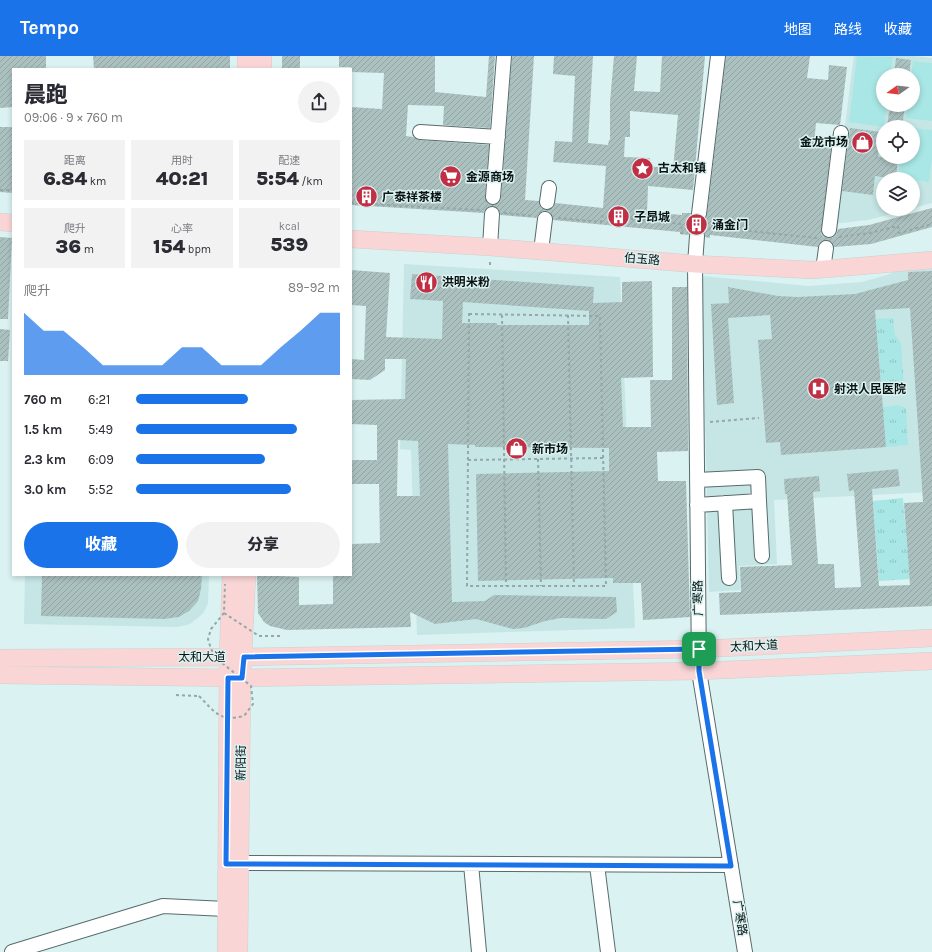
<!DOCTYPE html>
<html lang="zh">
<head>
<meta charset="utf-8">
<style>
  :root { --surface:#fff; --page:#f2f2f3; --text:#2b2b33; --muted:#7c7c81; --accent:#1a73e8 }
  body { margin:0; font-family:Karla,"Noto Sans SC",sans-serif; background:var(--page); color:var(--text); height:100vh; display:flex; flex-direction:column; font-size:15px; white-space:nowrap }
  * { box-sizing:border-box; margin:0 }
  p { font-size:13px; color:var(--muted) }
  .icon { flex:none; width:22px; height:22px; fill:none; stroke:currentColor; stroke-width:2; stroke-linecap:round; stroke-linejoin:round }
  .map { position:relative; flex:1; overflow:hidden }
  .panel { position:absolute; left:12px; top:12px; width:340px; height:508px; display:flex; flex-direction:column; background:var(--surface); border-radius:0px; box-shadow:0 2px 6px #0003 }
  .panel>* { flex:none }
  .needle { width:26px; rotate:256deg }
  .tools { position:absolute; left:876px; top:12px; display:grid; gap:8px }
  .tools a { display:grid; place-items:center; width:44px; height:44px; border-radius:50%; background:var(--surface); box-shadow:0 2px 6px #0003; font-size:20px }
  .pin { position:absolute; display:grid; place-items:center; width:34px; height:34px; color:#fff; margin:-17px; border-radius:8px; box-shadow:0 2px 6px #0006 }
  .round { display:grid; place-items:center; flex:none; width:42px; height:42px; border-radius:21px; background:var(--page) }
  .summary { display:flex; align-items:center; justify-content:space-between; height:68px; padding:0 12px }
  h1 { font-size:22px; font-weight:800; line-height:30px }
  .stats { display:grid; grid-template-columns:repeat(3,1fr); gap:6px; height:68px; padding:4px 12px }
  .stats div { display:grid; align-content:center; border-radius:0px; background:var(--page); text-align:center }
  .stats b { font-size:20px; font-weight:800 }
  .stats small { font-size:11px; font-weight:400 }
  .stats p { font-size:11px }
  .chart { height:112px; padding:8px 12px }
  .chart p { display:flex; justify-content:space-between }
  .chart svg { width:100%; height:72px; margin-top:4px; fill:var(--accent); opacity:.7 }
  .primary-button { display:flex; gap:8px; margin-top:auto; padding:8px 12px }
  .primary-button a { flex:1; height:46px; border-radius:24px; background:var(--accent); color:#fff; font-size:16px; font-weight:800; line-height:46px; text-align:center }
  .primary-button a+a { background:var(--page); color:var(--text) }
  ul { padding:0 12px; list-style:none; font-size:13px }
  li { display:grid; grid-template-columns:64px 48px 1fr; align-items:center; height:30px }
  li i { height:10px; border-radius:5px; background:var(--accent) }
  header { display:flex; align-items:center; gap:24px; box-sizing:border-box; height:56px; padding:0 20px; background:var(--accent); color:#fff }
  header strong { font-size:19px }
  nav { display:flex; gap:22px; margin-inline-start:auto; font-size:14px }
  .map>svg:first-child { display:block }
  .built { fill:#c5e6e5; fill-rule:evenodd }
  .grass { fill:url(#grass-tufts) }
  .green { fill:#a8e7e5 }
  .building { fill:url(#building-hatch); fill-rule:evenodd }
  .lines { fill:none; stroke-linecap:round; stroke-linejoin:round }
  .minor-tunnel { stroke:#bbd0d0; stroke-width:14; stroke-dasharray:14 7; stroke-linecap:butt }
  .minor-casing { stroke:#576b6b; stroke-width:16 }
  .major-casing { stroke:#ced0d0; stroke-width:18 }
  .path { stroke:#95a7a7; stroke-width:2; stroke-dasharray:3 3; stroke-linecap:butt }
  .minor { stroke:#fff; stroke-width:14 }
  .major { stroke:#f9d5d6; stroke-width:17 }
  .path-bridge { stroke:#95a7a7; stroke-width:2; stroke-dasharray:3 3; stroke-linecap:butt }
  .route-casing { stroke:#fff; stroke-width:8 }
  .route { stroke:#1a73e8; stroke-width:5 }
  .labels { text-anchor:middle; stroke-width:3; stroke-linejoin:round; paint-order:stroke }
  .poi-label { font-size:12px; font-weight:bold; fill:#0a1212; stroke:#daf2f1; text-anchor:start }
  .street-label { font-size:12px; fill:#0a1212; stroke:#daf2f1 }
</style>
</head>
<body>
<header>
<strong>Tempo</strong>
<nav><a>地图</a><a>路线</a><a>收藏</a></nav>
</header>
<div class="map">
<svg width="932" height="896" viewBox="0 0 932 896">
  <defs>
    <pattern id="grass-tufts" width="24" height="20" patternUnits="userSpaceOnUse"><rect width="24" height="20" fill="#a8e7e5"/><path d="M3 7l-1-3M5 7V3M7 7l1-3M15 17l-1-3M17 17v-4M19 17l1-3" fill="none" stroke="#8fc5c3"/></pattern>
    <pattern id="building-hatch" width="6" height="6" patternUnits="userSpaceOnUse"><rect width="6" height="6" fill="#abc1c0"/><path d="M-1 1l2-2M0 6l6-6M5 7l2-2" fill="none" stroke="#92a5a4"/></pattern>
  </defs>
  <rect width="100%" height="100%" fill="#daf2f1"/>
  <path class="built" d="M854 0H914L932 2V147L913 152V123H883V153H910L868 164 832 168ZM883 19H913V49H883ZM883 71H913V101H883Z
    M404 208 620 221 635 572 417 579 411 394 400 393Z
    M932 210V436L774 444 777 508 739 510 740 534 709 536 702 220 809 230 862 226 887 219 903 212Z
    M25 519H209L208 547 204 556 199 561 190 568 178 571 24 568Z"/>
  <path class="grass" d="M893 262 895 279 901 287 904 330 898 335 882 336 876 263Z
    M898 349 906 352 908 389 886 391 883 351Z
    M903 442 910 523 879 525 873 445Z"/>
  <path class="green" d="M857 0 893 1 890 19H883V49H887L884 71 849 66Z
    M913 5 932 7V65L906 62 907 49H913V19H911Z
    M913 72 932 74V103L929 126 898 122 901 101H913Z"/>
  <path class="building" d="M0 0H46V13L13 12V51L0 52Z
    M93 0H230V13H94Z
    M282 0H300V13H282Z
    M339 0H435V36L486 41 489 0H495L490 72 443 69 444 50 408 49 406 80 413 81 419 84 489 89 485 141 488 148 493 149 500 146 501 142 512 0H534L525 144 539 145 541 152 546 154 553 152 555 147 603 152 606 110 553 106 555 85 572 86 575 20 553 18 554 0H593L588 87 608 89 609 84H610V46L614 0H637L634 35 660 36 662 0H705L693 134 648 130 647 156 682 159V157H691L694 165 698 166 706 163 707 159 726 0H810L807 22 828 24 829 9 847 11 840 69 816 67 814 89 831 92 821 178 824 181 832 182 836 179 838 173 869 169 932 152V171L871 188 834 191 831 186 827 184 820 187 818 191 710 179V182L705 181 704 176 698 172 693 173 689 179 680 178V176L553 164 550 156 546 155 538 158 537 162 500 159 499 154 493 150 488 151 484 157 351 149V51L382 53 384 17 351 16V11H339ZM630 55 678 59 673 113 649 110 650 102 624 101 625 81H630Z
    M896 2 911 4 909 19H894Z
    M890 49H905L902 71H887Z
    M0 71H13V137L0 136Z
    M850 72 881 76 878 101H898L896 123 875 120 873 139 842 135Z
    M0 181 12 182 8 263H0Z
    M351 214 390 217 386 281 442 283 443 245 410 243 412 218 594 231 593 247 622 246V226L652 225 653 321 621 322 623 371H651L650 324H672V231H687L688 395 657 396 658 425H686L690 561 643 564 641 527H613V522L478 525 476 418 609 415V392L475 391V389L448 388 452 546 485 545 494 539 616 541 617 556 606 563 561 562 545 565 524 572 513 573 476 563 435 568 410 556 411 571 287 574 270 570 264 566 258 557 257 519 299 521V549L333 548V519H351V488L380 487 379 428H351V404H377V369L351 368V344L405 343 406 303H385V314L370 324 351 323V303L364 304 366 250 351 249ZM463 246 589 255V269H497V267H462ZM398 384 418 385 420 440H397Z
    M932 215V550L720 559 719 537 741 536 740 511 792 509 787 438H785L784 423 819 420 820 435 813 436 818 508H834L835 532 861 531 854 434 849 435 847 418 898 413 900 430 872 433 879 530 910 529 904 447 923 446 910 252 875 254 886 391 781 399 780 386 766 387 758 284 772 283 770 259 728 262 734 347 717 349 711 248 729 247 728 231 778 240 798 241 855 238 908 224V216Z
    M0 273 10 274 8 305H0Z
    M42 519H202L201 533 198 545 189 555 179 561 164 563 41 560Z"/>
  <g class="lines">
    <path class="minor-tunnel" d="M697 180 699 158"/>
    <defs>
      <path id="minor" d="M420 76 498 81
        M493 141 504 0
        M547 146 549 132
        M699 158 718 0
        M829 174 841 77
        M697 180 695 208 699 615 745 896
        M490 191 492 158
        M541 195 545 163
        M823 214 826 192
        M697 424 758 421 759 445 697 449
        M759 445 762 500
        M725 447 729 522
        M230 807 731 809
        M471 808 479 896
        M597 809 608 896
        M12 896 163 850 226 853"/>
      <path id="major" d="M246 13V0
        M263 13V0
        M0 166 13 167
        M351 183 490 191 695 208 813 214 932 204
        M0 602 244 601 699 593 932 582
        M0 619 242 622 699 615 932 605
        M226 896 228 601 231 519
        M239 896 242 622 247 519"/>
    </defs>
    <use href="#minor" class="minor-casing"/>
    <use href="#major" class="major-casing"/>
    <path class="path" d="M0 134H13
      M351 147 480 154
      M504 157 533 160
      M558 162 601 166 602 160 682 168 681 177 685 178
      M709 174 710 171 817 182
      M839 181 870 177 898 170 899 177 932 168
      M490 209V204
      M469 258 600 260 606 530H467Z
      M502 259 506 530
      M568 259 574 530
      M710 366 759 362
      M538 403 541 530
      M468 404 603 402
      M259 580H282
      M176 639 199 640"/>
    <use href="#minor" class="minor"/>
    <use href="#major" class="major"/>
    <path class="path-bridge" d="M224 557 259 580
      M199 640C215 656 219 666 244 660L253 648 251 630 217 603 211 593 208 583 211 573 224 557 225 528"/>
  </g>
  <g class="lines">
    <defs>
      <path id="route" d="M699 593V615L731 810 226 808 228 622H242L244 601Z"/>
    </defs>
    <use href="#route" class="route-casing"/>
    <use href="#route" class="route"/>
  </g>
  <defs>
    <symbol id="shop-disc" viewBox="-11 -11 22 22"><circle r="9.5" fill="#c02f44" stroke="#daf2f1"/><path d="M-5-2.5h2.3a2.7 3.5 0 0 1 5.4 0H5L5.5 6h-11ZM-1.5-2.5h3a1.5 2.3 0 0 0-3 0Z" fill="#fff"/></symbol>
    <symbol id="sight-disc" viewBox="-11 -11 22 22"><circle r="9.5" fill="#c02f44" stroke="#daf2f1"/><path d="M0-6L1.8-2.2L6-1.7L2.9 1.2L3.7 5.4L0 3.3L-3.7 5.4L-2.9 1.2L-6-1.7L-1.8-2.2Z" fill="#fff"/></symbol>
    <symbol id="supermarket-disc" viewBox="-11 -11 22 22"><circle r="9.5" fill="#c02f44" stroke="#daf2f1"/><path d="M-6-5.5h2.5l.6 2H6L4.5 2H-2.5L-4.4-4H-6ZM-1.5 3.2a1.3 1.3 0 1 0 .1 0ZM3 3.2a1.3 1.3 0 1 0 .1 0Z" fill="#fff"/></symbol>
    <symbol id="building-disc" viewBox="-11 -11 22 22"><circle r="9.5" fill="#c02f44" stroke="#daf2f1"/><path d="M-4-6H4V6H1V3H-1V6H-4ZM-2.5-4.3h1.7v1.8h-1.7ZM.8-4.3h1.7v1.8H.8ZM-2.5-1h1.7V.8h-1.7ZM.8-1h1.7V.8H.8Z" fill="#fff"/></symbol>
    <symbol id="restaurant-disc" viewBox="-11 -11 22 22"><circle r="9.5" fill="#c02f44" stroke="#daf2f1"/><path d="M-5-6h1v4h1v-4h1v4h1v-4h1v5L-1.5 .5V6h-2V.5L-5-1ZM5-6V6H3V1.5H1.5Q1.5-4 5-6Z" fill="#fff"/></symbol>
    <symbol id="hospital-disc" viewBox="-11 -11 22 22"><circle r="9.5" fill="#c02f44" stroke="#daf2f1"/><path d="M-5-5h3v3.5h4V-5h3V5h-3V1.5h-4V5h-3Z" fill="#fff"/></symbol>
  </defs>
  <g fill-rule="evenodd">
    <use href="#shop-disc" x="850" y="74" width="25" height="25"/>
    <use href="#sight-disc" x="630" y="100" width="25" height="25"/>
    <use href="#supermarket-disc" x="438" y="108" width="25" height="25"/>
    <use href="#building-disc" x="354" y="128" width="25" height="25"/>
    <use href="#building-disc" x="606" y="148" width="25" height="25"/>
    <use href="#building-disc" x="684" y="156" width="25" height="25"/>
    <use href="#restaurant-disc" x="414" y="214" width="25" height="25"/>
    <use href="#hospital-disc" x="806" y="320" width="25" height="25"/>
    <use href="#shop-disc" x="504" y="380" width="25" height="25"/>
  </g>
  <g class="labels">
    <g class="poi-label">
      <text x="848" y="90" text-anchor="end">金龙市场</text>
      <text x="658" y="116">古太和镇</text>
      <text x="466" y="125">金源商场</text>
      <text x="382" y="145">广泰祥茶楼</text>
      <text x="634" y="165">子昂城</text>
      <text x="712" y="173">涌金门</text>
      <text x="442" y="230">洪明米粉</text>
      <text x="834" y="337">射洪人民医院</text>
      <text x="532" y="397">新市场</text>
    </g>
    <g class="street-label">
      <text transform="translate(642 203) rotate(5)" y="4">伯玉路</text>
      <text transform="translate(698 542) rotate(-91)" y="4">广寒路</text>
      <text transform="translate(754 590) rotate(-3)" y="4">太和大道</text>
      <text x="202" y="605">太和大道</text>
      <text transform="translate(241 707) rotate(-89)" y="4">新阳街</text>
      <text transform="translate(740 862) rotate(81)" y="4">广寒路</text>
    </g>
  </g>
</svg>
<div class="tools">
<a><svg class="needle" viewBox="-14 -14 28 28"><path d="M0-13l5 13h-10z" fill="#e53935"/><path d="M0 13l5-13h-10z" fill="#7c7c81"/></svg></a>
<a><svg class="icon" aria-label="locate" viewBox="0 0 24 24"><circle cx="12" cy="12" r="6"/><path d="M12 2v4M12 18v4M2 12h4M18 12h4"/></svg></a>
<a><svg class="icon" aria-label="layers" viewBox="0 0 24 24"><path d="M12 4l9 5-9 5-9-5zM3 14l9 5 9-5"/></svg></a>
</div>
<div class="pin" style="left:699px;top:593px;background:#1e9e55"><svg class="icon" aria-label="arrive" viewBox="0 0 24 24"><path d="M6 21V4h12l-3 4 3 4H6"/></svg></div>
<section class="panel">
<div class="summary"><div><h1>晨跑</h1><p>09:06 · 9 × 760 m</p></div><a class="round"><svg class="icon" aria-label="share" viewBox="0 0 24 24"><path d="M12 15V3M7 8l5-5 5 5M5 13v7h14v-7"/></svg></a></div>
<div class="stats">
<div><p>距离</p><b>6.84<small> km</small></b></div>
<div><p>用时</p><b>40:21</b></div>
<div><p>配速</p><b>5:54<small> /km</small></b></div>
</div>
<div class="stats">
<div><p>爬升</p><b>36<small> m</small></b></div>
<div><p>心率</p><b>154<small> bpm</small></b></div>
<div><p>kcal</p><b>539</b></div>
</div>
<div class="chart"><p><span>爬升</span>89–92 m</p>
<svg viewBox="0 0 160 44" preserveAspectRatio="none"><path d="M0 44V6L10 17L20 17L30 27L40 38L50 38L60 38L70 38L80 27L90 27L100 38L110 38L120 38L130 27L140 17L150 6L160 6V44z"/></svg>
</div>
<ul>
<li><b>760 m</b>6:21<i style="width:55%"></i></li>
<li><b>1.5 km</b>5:49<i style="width:79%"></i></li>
<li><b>2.3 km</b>6:09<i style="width:63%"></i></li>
<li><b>3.0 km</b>5:52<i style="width:76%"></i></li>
</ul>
<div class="primary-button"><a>收藏</a><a>分享</a></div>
</section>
</div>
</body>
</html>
